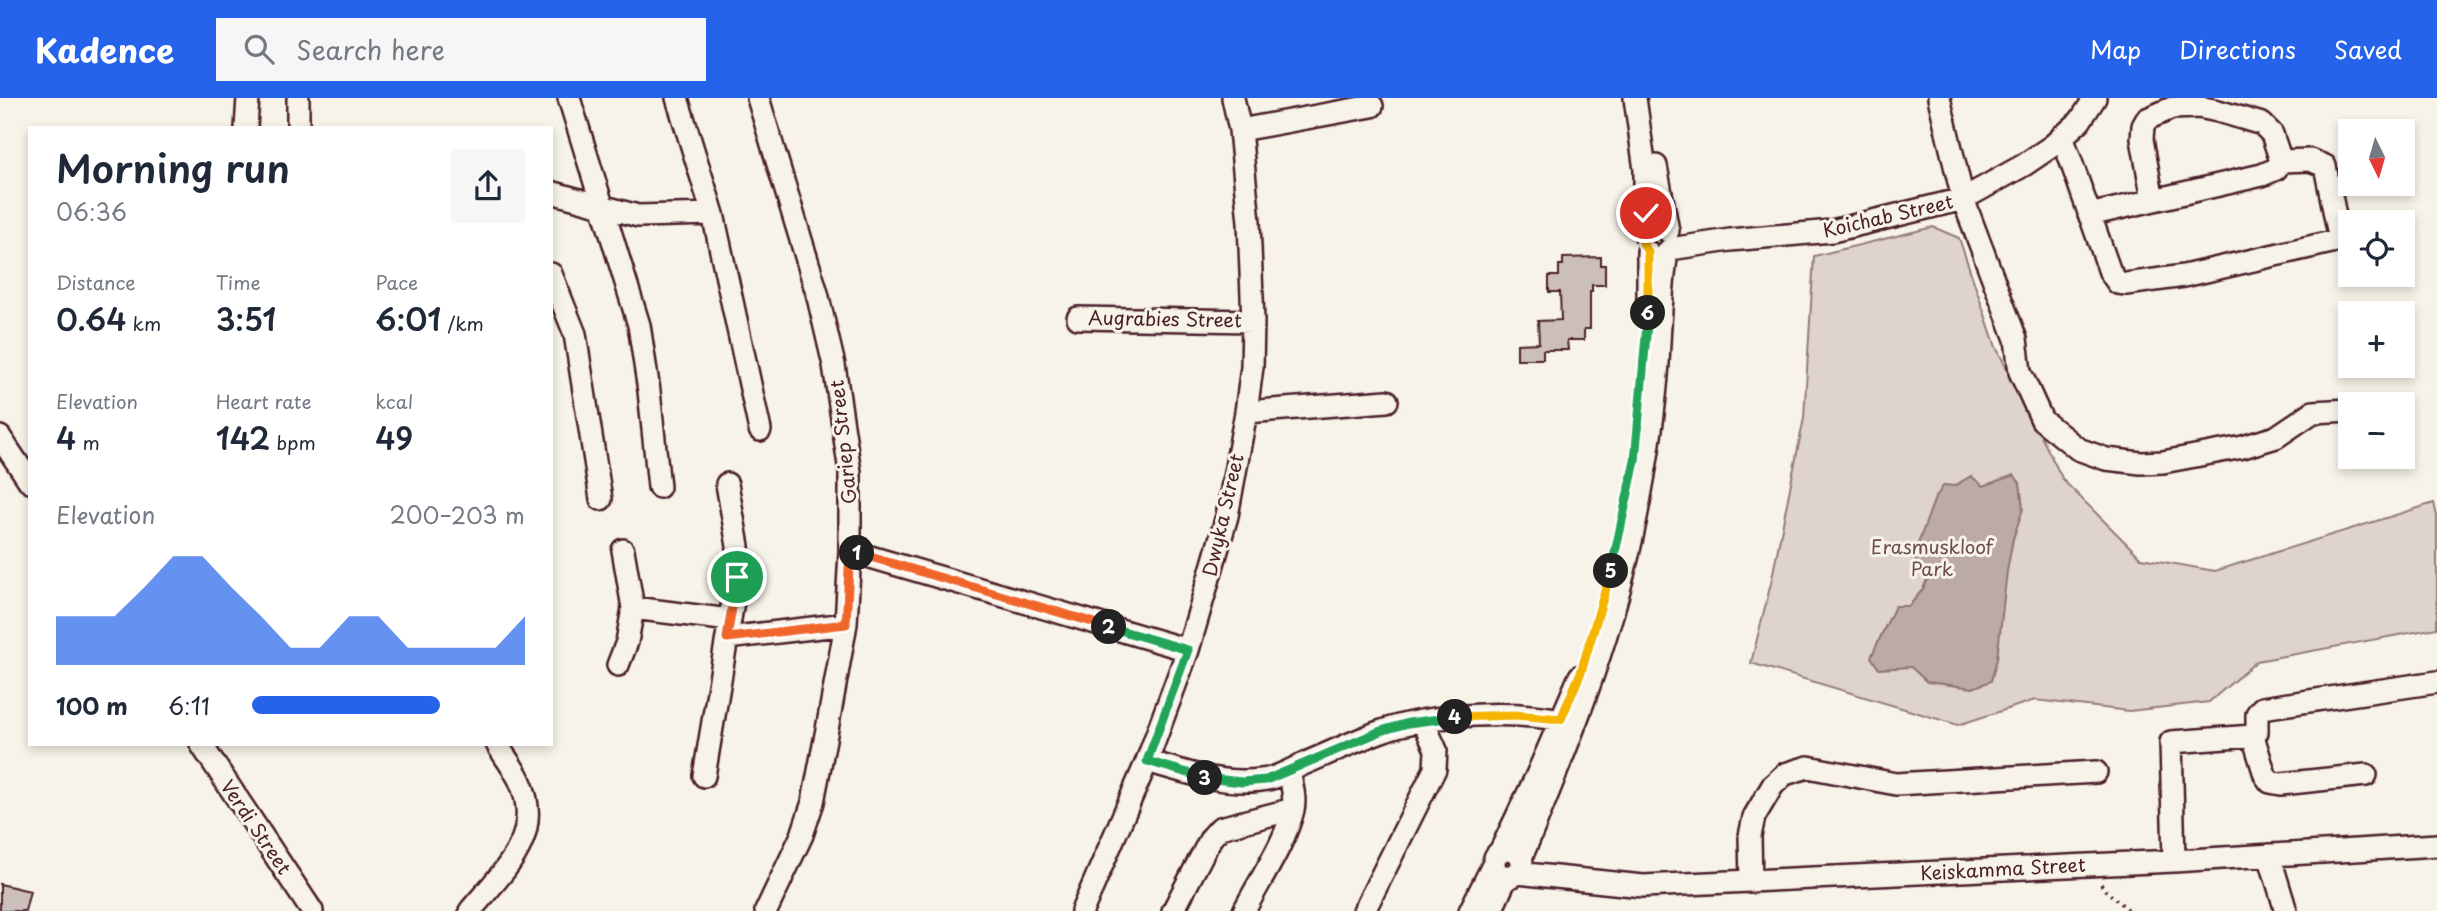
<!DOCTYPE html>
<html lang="en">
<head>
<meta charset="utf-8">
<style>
  :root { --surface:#fff; --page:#f6f6f7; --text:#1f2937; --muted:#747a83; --accent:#2563eb }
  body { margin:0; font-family:"Playpen Sans",sans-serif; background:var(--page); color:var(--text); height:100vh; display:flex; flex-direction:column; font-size:26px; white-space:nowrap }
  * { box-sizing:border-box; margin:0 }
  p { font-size:23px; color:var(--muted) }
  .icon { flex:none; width:38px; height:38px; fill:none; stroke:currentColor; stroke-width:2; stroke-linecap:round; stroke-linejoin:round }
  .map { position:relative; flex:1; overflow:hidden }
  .sheet { position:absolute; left:28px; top:28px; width:525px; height:620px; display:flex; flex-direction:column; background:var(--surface); border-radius:0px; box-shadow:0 4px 10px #0003 }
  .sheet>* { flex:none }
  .needle { width:46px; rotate:175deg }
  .buttons { position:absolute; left:2338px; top:21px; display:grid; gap:14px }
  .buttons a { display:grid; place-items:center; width:77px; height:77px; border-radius:0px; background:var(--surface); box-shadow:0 4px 10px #0003; font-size:35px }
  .pin { position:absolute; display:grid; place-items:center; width:60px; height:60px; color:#fff; margin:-30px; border:4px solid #fff; border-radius:50%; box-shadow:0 2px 7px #0007 }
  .km { position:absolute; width:35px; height:35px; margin:-18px; border-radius:50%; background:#222; color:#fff; font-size:19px; line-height:35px; text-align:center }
  .round { display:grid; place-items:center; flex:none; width:74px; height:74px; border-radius:0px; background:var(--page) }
  .overview { display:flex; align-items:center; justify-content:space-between; height:119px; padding:0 28px }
  h1 { font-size:38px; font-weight:600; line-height:52px }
  .metrics { display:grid; grid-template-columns:repeat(3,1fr); gap:10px; height:119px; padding:7px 28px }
  .metrics div { display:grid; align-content:center }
  .metrics b { font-size:30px; font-weight:600 }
  .metrics small { font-size:19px; font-weight:400 }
  .metrics p { font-size:19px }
  .chart { height:196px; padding:14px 28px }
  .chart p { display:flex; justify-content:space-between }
  .chart svg { width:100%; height:126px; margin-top:7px; fill:var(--accent); opacity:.7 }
  ul { padding:0 28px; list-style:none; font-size:23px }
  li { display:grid; grid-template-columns:112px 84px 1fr; align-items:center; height:52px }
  li i { height:18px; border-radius:9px; background:var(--accent) }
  header { display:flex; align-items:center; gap:42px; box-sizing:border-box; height:98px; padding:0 35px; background:var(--accent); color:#fff }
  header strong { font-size:33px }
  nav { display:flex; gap:38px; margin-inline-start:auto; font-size:24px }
  .search { width:490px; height:63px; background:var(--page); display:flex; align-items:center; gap:18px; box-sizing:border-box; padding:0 24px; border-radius:0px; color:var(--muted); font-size:26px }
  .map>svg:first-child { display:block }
  .green { fill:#ded4cc; stroke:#947a7c; stroke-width:2 }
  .water { fill:#bcaaa7; stroke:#8e7275; stroke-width:2 }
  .building { fill:#ccbfb9; stroke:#4a1f2b; stroke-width:2 }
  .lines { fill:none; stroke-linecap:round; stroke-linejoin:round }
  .minor-casing { stroke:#4a1f2b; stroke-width:26 }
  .path { stroke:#4a1f2b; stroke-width:3.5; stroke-dasharray:2 5; stroke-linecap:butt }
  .minor { stroke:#f7f3e8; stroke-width:21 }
  .split-1-casing { stroke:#fff; stroke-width:14 }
  .split-2-casing { stroke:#fff; stroke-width:14 }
  .split-3-casing { stroke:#fff; stroke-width:14 }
  .split-4-casing { stroke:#fff; stroke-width:14 }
  .split-5-casing { stroke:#fff; stroke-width:14 }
  .split-6-casing { stroke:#fff; stroke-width:14 }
  .split-7-casing { stroke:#fff; stroke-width:14 }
  .split-1 { stroke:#f0652b; stroke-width:9 }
  .split-2 { stroke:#f0652b; stroke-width:9 }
  .split-3 { stroke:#22a559; stroke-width:9 }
  .split-4 { stroke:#22a559; stroke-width:9 }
  .split-5 { stroke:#f5b400; stroke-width:9 }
  .split-6 { stroke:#22a559; stroke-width:9 }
  .split-7 { stroke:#f5b400; stroke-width:9 }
  .labels { text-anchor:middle; stroke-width:6; stroke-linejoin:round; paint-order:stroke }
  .street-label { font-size:19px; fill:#4a1f2b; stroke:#f7f3e8 }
  .park-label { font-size:19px; fill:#6f4c53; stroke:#f7f3e8 }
</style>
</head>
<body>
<header>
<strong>Kadence</strong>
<div class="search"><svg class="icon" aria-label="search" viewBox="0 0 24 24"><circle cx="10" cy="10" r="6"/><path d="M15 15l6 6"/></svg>Search here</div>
<nav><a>Map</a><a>Directions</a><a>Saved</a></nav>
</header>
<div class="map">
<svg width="2437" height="813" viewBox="0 0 2437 813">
  <rect width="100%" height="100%" fill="#f7f3e8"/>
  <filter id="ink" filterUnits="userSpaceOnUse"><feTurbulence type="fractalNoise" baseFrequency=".0143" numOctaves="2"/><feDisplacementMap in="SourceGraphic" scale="14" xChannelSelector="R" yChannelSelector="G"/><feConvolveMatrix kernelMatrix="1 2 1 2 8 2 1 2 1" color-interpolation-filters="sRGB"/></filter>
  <g filter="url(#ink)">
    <path class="green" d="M1933 129 1959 140 1996 249 2063 382 2141 460 2215 473 2434 405 2437 418V530L2257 563 2209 604 2129 613 2035 602 1958 627 1751 565 1771 485 1804 320 1814 158Z"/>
    <path class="water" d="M2014 377 2020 385 2023 411 2013 441 2007 473 1997 561 1991 583 1973 590 1927 584 1911 569 1879 571 1871 559 1895 508H1909L1923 491 1928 479 1913 459 1935 400 1944 387 1954 388 1971 378 1983 388Z"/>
    <path class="building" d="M1601 159V167H1605V187H1592V194H1590V231H1584V242H1567L1568 252H1543V261H1517V246L1539 245 1538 223 1561 222 1560 194H1549V178H1559V167H1563V160Z
      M0 786 30 793 25 813H0Z"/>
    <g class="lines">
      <defs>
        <path id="minor" d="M298 0V30
          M569 0 639 227 649 293 659 389
          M677 0 713 116
          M758 0 817 195 834 267 850 374V453L846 526 828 626 813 704 802 737 766 813
          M1635 0 1645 72V136
          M1939 0 1963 101 2016 241 2020 274 2042 322 2078 351 2106 361 2141 365 2163 364 2243 349 2276 339 2313 314 2350 312
          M246 30 248 0
          M1240 32 1372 8
          M2062 38 2110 174 2118 185 2126 186 2184 178 2340 142 2325 68 2310 62 2281 63
          M1656 68 1668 133
          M551 94 638 118 713 116 760 332
          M2089 117 2262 77 2276 71 2281 63 2272 36 2262 26 2218 13 2199 9 2172 10 2147 21 2143 28 2142 41 2153 102
          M1670 151 1730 142 1832 133 1963 101 2024 67 2052 48 2080 23 2095 0
          M1648 154V203
          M551 176 575 236 601 401
          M1078 220 1253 223
          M1246 314 1387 303
          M0 339 30 384
          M623 452 633 510 730 522
          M850 453 1188 552
          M727 540 846 526
          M618 567 627 544 633 510
          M2253 638 2265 677 2270 684 2281 686 2366 677
          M201 646 312 813
          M1147 663C1185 674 1221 687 1261 682 1275 681 1289 673 1301 667 1327 656 1353 644 1379 634 1430 615 1522 611 1574 625
          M704 678 737 479 738 448 727 386
          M1494 765a14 14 0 1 1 28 0a14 14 0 1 1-28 0Z
          M1500 754 1537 677 1580 578
          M2269 757 2286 813
          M1521 760C1565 655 1608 550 1632 439 1644 382 1654 323 1658 265 1660 227 1661 192 1667 154
          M2174 763 2171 644 2253 638 2257 634V616L2262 610 2437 584
          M1517 775 1643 788 2174 763 2437 747
          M1751 784 1750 738 1754 719 1773 687 1785 676 1808 669 1896 686 2096 674
          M470 813C502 774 545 739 520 683 514 670 504 658 497 646
          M1082 813 1147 663 1188 552 1227 418 1246 314 1252 269 1253 223 1249 124 1240 32 1233 0
          M1173 813 1211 740 1220 730 1293 711
          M1244 813C1260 782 1285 745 1293 712 1296 699 1291 685 1289 673
          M1364 813 1435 671 1436 652 1423 623
          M1470 813 1494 765
          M1491 813 1507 778"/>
      </defs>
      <use href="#minor" class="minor-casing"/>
      <path class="path" d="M2101 786 2105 792 2130 813"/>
      <use href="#minor" class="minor"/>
    </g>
  </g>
  <g class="lines" filter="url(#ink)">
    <defs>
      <path id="split-1" d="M737 479 727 540 846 526 850 453 857 455"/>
      <path id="split-2" d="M857 455 1109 529"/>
      <path id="split-3" d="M1109 529 1188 552 1147 663 1205 680"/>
      <path id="split-4" d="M1205 680 1242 684 1266 682 1381 633 1408 625 1455 619"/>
      <path id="split-5" d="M1455 619 1515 617 1561 621 1581 574 1611 473"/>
      <path id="split-6" d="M1611 473 1635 363 1648 215"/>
      <path id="split-7" d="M1646 115 1643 145 1648 154V215"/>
    </defs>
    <use href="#split-1" class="split-1-casing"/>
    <use href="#split-2" class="split-2-casing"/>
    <use href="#split-3" class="split-3-casing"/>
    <use href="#split-4" class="split-4-casing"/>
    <use href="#split-5" class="split-5-casing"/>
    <use href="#split-6" class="split-6-casing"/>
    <use href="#split-7" class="split-7-casing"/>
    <use href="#split-1" class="split-1"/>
    <use href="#split-2" class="split-2"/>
    <use href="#split-3" class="split-3"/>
    <use href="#split-4" class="split-4"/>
    <use href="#split-5" class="split-5"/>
    <use href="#split-6" class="split-6"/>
    <use href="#split-7" class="split-7"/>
  </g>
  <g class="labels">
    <g class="street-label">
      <text transform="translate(1888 118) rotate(-13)" y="7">Koichab Street</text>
      <text transform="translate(1165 221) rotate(1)" y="7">Augrabies Street</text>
      <text transform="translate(843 344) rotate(-96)" y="7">Gariep Street</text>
      <text transform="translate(1223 417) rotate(-77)" y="7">Dwyka Street</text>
      <text transform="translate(256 729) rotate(56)" y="7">Verdi Street</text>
      <text transform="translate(2003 771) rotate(-3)" y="7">Keiskamma Street</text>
    </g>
    <g class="park-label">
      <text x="1932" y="456">Erasmuskloof<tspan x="1932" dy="22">Park</tspan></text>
    </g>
  </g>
</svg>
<div class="buttons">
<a><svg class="needle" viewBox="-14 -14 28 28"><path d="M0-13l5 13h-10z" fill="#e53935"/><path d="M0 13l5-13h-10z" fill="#747a83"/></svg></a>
<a><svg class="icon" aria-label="locate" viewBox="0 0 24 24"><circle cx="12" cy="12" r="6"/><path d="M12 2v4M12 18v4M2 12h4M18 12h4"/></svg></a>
<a>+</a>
<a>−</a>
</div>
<div class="pin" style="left:737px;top:479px;background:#1e9e55"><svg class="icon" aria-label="arrive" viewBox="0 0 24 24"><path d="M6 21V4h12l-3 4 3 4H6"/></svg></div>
<div class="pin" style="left:1646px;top:115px;background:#d93025"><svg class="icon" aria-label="check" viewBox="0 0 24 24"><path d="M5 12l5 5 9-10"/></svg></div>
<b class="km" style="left:857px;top:455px">1</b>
<b class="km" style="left:1109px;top:529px">2</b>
<b class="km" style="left:1205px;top:680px">3</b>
<b class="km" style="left:1455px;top:619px">4</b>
<b class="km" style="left:1611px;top:473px">5</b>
<b class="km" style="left:1648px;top:215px">6</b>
<section class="sheet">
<div class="overview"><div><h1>Morning run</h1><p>06:36</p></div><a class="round"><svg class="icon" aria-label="share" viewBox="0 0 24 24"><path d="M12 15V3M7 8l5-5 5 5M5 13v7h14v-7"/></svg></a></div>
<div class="metrics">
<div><p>Distance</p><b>0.64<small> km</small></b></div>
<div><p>Time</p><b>3:51</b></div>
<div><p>Pace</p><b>6:01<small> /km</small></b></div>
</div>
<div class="metrics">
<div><p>Elevation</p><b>4<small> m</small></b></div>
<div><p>Heart rate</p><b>142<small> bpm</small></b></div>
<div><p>kcal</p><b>49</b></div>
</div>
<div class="chart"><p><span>Elevation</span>200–203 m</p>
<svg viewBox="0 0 160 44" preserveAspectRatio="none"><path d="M0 44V27L10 27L20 27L30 17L40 6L50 6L60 17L70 27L80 38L90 38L100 27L110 27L120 38L130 38L140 38L150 38L160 27V44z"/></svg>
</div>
<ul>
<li><b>100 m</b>6:11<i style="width:69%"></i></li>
</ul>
</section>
</div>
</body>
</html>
